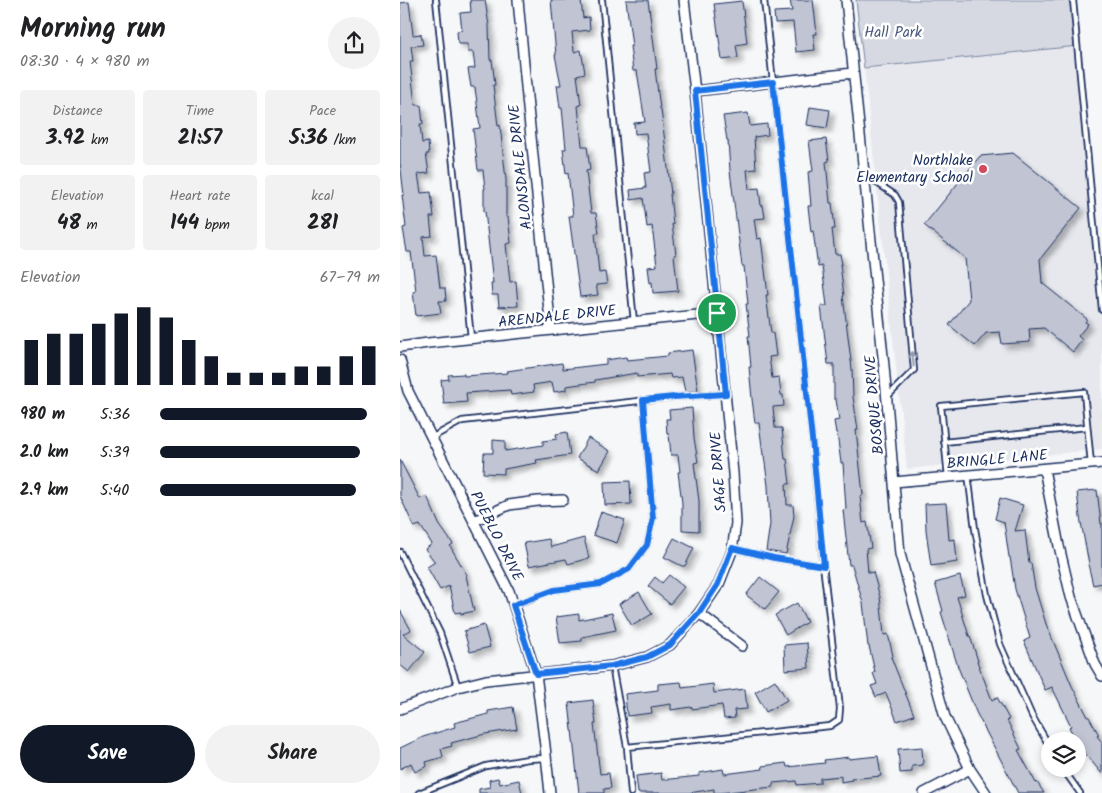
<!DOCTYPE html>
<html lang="en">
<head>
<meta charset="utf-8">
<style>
  :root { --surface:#fff; --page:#f2f2f2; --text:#202124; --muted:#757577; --accent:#111827 }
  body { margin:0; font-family:Kalam,sans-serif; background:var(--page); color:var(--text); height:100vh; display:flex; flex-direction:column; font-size:19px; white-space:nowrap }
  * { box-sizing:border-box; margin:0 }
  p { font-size:16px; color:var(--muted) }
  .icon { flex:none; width:28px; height:28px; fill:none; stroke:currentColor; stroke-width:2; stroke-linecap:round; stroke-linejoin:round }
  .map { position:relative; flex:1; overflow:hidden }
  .panel { display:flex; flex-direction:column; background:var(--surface); width:400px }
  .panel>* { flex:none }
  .buttons { position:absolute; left:641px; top:732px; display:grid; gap:10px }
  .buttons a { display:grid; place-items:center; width:45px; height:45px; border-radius:50%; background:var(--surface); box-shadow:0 2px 8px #0003; font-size:25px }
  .pin { position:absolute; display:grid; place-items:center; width:42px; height:42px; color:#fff; margin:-21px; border:2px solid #fff; border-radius:50%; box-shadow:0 1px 5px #0007 }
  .round { display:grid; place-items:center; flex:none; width:52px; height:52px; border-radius:26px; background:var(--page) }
  .head { display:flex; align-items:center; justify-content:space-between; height:85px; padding:0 20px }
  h1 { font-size:28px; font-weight:600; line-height:38px }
  .stats { display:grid; grid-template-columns:repeat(3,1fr); gap:8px; height:85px; padding:5px 20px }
  .stats div { display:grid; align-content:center; border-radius:5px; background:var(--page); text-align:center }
  .stats b { font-size:21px; font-weight:600 }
  .stats small { font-size:14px; font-weight:400 }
  .stats p { font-size:14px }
  .chart { height:140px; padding:10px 20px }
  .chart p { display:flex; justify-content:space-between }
  .chart svg { width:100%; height:90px; margin-top:5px; stroke:var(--accent); stroke-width:6 }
  .cta { display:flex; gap:10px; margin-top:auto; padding:10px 20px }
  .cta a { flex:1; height:58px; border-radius:30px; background:var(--accent); color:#fff; font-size:20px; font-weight:600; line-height:58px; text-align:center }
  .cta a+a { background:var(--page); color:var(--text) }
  ul { padding:0 20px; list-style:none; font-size:16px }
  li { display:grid; grid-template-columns:80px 60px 1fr; align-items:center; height:38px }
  li i { height:12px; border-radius:6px; background:var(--accent) }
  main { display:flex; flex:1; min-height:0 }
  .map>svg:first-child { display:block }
  .built { fill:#e6e8ee }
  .green { fill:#d6d9e2; stroke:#7884a0 }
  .building { fill:#c0c4d3; stroke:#1b2f5e; filter:url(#shadow) }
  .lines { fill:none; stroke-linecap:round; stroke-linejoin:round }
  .service-casing { stroke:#1b2f5e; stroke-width:8 }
  .minor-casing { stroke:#1b2f5e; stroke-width:12 }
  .service { stroke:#fff; stroke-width:4.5 }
  .minor { stroke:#fff; stroke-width:9 }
  .oneway { stroke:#8d97ae }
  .route-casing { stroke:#fff; stroke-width:10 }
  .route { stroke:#1a73e8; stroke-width:6 }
  .poi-dot { fill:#d1495b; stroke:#fff; stroke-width:2 }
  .labels { text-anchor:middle; stroke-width:5; stroke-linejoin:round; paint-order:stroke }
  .park-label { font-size:15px; fill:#4a5a7f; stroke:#fff }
  .poi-label { font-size:15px; fill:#1b2f5e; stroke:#fff; text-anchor:end }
  .street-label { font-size:15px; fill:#1b2f5e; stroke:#fff }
</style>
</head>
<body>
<main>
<section class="panel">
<div class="head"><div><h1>Morning run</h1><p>08:30 · 4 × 980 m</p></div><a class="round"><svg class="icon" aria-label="share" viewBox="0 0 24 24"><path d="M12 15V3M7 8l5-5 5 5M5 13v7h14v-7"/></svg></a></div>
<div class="stats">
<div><p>Distance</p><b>3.92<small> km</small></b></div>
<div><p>Time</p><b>21:57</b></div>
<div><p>Pace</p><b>5:36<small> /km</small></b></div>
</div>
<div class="stats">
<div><p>Elevation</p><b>48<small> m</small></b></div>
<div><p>Heart rate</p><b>144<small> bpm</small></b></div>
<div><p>kcal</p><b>281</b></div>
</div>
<div class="chart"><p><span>Elevation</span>67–79 m</p>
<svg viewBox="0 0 160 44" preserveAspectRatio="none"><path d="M5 44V22M15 44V19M25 44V19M35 44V14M45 44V9M55 44V6M65 44V11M75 44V22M85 44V30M95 44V38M105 44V38M115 44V38M125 44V35M135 44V35M145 44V30M155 44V25"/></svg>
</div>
<ul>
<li><b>980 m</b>5:36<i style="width:94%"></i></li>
<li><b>2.0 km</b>5:39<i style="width:91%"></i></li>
<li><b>2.9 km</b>5:40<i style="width:89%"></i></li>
</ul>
<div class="cta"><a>Save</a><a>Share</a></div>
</section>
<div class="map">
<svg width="702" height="793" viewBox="0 0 702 793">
  <defs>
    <filter id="shadow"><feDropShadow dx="4.5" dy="4.5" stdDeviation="2.5" flood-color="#0004"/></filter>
  </defs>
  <rect width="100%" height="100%" fill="#f6f7f9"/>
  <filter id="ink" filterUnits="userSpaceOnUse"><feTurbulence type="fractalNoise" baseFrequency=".02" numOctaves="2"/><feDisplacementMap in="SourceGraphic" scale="10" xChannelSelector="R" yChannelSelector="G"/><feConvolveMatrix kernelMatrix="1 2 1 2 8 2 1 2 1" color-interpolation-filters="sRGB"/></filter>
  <g filter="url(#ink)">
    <path class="built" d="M678 46 702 270V449L507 469 464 68Z"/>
    <path class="green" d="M456 0H673L678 46 464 68Z"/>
    <path class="building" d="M70 0H85L89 26 90 60H92L95 85H93L98 126 100 125 106 180V217H108L111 243 106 244 110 282 116 281 118 306 99 307 98 295H92L91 283H93L85 211H84V189H85L83 170H78L73 129 80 128 75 87H71L68 69 75 68 73 52H68V44H58L57 31 62 30 60 13 71 12Z
      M151 0H181L183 18 189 17 190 30 172 32 174 52 181 50 185 73 177 75 181 105 178 106 182 146H187L190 170 186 171 191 213H196L199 233H195L199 273 205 272 207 284 196 285 198 295 180 297 169 216H173L168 173 166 174 163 149H166L162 108H160L157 85H161L155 55H156Z
      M226 0H248L257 69H255L260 109H261L271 194H270L273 224H272L276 255H274L278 291 253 293 252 282 250 283 248 267 257 266 252 226 247 227 243 198 231 200 230 190 246 188 244 173 251 172 246 133 235 134 234 123 245 122 237 71H233L230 46H232Z
      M390 0H413L417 34H413L415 50 396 52 393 22 375 23 374 12 392 11Z
      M342 1 347 43 336 45 338 58 322 60 314 4Z
      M9 2 13 35 21 34 23 45 11 46 13 61H10L15 105H21L23 124H20L22 143 28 142 29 154H26L29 173 18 174 21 193 31 192 34 217H30L32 236 23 237 25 256 36 255 40 288H45L46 301H39L41 313 16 316 13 292 16 291 11 252H7L3 228 6 227 2 195H4L0 162V3Z
      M410 107 430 110 427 128 407 125Z
      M348 113 350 126 367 124 368 135 354 137 356 169 347 170 349 189 359 188 361 206 363 205 365 218 354 219 357 239 361 238 368 295H366L371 333H373L376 356 369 357 372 378 379 377 381 395H383L384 406 373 407 375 428H382L385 459H387L390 484H386L387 505H393L394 516 386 554 366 551 370 524 368 486 364 455H363L359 423H355L352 399 349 367H351L348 336H350L346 304H348L344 266H342L330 171 328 140H327L323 116Z
      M426 139 429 161 426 162 430 203H432L435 229H432L435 254H440L442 264H440L444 296H443L452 369 453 397 458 430H456L463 495 460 496 463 523 467 522 471 548 466 549 468 573 473 572 480 597 484 635 488 634 493 656 491 657 514 715 497 721 486 693 476 697 471 686 477 684 473 673 475 672 469 646H468L463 603 452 565H449L443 510 446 509 443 463H441L437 433H436L434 421 439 420 436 399H434V364H428L421 306H427L422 266 418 267 413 231 411 232 408 206H411L408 172 413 171 409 141Z
      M613 153 681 208 640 259 642 283 687 319 685 322 688 324 678 336 682 340 673 352 644 328 629 329 630 342 602 344 600 332 586 333 575 346 549 325 569 300 565 258 524 225 580 156Z
      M292 350 298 391 285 392 282 377 271 378 270 374 237 377V373L195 380V382L166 386V390L154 392 152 382 133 385 134 392 111 395 110 390 66 393 67 402 44 404 41 380 49 379 48 375 64 374V376L108 373 107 371 162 363 163 369 206 364V360L226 357 227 360 268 356V353Z
      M292 408 294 438 298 462 294 463 299 501V531L282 530V503L278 472H280L278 455H271L269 434H267L266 419H270L269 410Z
      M167 432 170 455 136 460 137 463 104 469V474L83 473 84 453H93V440L105 441V451L143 445V441L157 439 156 434Z
      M188 438 210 451 199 470 177 458Z
      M0 460 20 499 27 496 39 524 53 544 50 546 67 575 66 576 74 611 61 614V612L55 613 49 586 40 590 27 567 35 562 25 549 32 544 20 525 14 527 0 496Z
      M230 481 231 504 205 505 204 482Z
      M697 490 701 524 702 523V583L693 585 688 564H689L680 517 677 492Z
      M600 498 623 505 615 531 625 530 629 563H631L635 588 646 624 672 686 688 717H689L699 735 697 736 702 742V774L679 746H678V741H676L669 727 671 726 652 687 645 690 624 641 630 638 615 589 610 557H609L604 522 595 519Z
      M546 503 549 540 555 539 557 562 531 566 526 530 525 504Z
      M201 512 225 520 217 543 193 535Z
      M184 538 189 558 168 564 166 559 129 566 124 543 149 539 151 547Z
      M274 538 294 548 285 566H282L264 557Z
      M269 575 284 587 270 604 248 586 255 577 262 583Z
      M560 576 565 595 557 597 569 636H570L578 661H577L592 700 597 697 609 719 607 720 621 749 618 750 636 783 637 782 644 793H618L576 712 558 667 541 612 543 611 535 583Z
      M360 577 379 592 365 609 346 595Z
      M239 592 252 614 232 626 219 604Z
      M397 603 407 622 386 635 375 615Z
      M0 610 11 630 3 634 25 652 9 672 0 665Z
      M212 613 216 630 182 637V641L160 643 156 617 179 614V620Z
      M84 625 90 647 70 652 64 631Z
      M407 643 409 668 385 670 384 645Z
      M375 680 387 700 366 712 355 692Z
      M281 682 282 688 313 684 314 693 345 689 347 709 334 710 335 718 324 719 322 705 292 709 291 707 271 710V704L251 707 252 713 227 716 225 694 258 690V684Z
      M193 700 196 724H194L200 774 209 773 211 788 204 789V793H179L169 703Z
      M113 707 117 729 85 734 51 743 52 746 41 749 43 757 26 762 27 766 15 772 11 763 0 769V748L23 737 55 727 54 723 88 714V711Z
      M522 747 523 765 512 766V772L500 773 498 749Z
      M478 756 481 776 451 779 452 780 441 782V776L420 778V783L397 785 396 781 373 783V787L319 793H314V789L289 793H238L236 776 261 773 262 780 299 776V773L323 769 324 774 363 769 362 766 386 763 387 767 425 763 424 760 449 757V759Z
      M98 778 100 784 119 780 122 793H79V789L90 787 89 780Z"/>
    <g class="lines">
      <defs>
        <path id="service" d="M36 0 71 338
          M202 0 234 322
          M673 0 702 310
          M465 175 495 195 499 202 514 370 488 396
          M31 438 62 421 274 397 325 394
          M544 442 687 427
          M568 474 575 529 587 595 600 644 632 716 650 747
          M548 477 541 406 684 392 691 464
          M332 548 374 558 424 566
          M0 552 40 633 58 687
          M113 605 154 590 201 584 229 569 247 545 253 518 243 400
          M212 666 227 747 231 793
          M227 747 430 726 439 720 440 708 424 573 412 439 364 0
          M663 769 680 793
          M19 793 86 766 128 759 146 758"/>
        <path id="minor" d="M118 0 128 108 151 330
          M446 0 484 366 500 554 545 717 570 769 586 793
          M295 91 453 73
          M0 347 28 343 317 313
          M0 360 8 391 109 591 136 674 145 746 150 793
          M644 469 659 546 671 597 695 664 702 676
          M494 482 702 463
          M74 521 109 505 138 501 163 500
          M299 613 342 646
          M0 709 58 687 86 680 212 666 247 657 270 645 299 613 319 584 332 551 336 523 333 473 295 91 284 0
          M524 793 570 769"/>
      </defs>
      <use href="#service" class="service-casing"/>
      <use href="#minor" class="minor-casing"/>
      <use href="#service" class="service"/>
      <use href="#minor" class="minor"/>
    </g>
    <defs><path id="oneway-shaft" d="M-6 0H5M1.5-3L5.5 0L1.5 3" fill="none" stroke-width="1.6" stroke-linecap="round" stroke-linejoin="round" transform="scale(1.25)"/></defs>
    <use class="oneway" href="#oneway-shaft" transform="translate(513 359) rotate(-95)"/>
  </g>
  <g class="lines" filter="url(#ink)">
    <defs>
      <path id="route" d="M373 82 412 439 424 566 374 558 332 548 318 584 299 613 270 645 247 657 212 666 136 674 113 605 154 590 201 584 229 569 247 545 253 518 243 400 274 397 326 394 295 91Z"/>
    </defs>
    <use href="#route" class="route-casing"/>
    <use href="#route" class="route"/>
  </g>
  <circle class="poi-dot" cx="583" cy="169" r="5"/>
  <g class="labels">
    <g class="park-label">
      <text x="493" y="37">Hall Park</text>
    </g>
    <g class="poi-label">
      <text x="573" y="165">Northlake<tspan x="573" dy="17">Elementary School</tspan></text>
    </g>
    <g class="street-label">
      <text transform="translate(120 167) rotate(-96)" y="5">ALONSDALE DRIVE</text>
      <text transform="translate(157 316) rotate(-6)" y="5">ARENDALE DRIVE</text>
      <text transform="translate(474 405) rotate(-95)" y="5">BOSQUE DRIVE</text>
      <text transform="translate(597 459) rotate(-5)" y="5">BRINGLE LANE</text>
      <text transform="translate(318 472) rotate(-94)" y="5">SAGE DRIVE</text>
      <text transform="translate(97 536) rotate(63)" y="5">PUEBLO DRIVE</text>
    </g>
  </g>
</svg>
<div class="buttons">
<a><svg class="icon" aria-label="layers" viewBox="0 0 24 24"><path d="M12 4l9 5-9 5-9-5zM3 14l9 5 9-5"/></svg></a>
</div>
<div class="pin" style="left:317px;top:313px;background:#1e9e55"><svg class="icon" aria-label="arrive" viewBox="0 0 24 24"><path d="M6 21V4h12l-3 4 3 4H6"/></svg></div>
</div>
</main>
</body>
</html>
